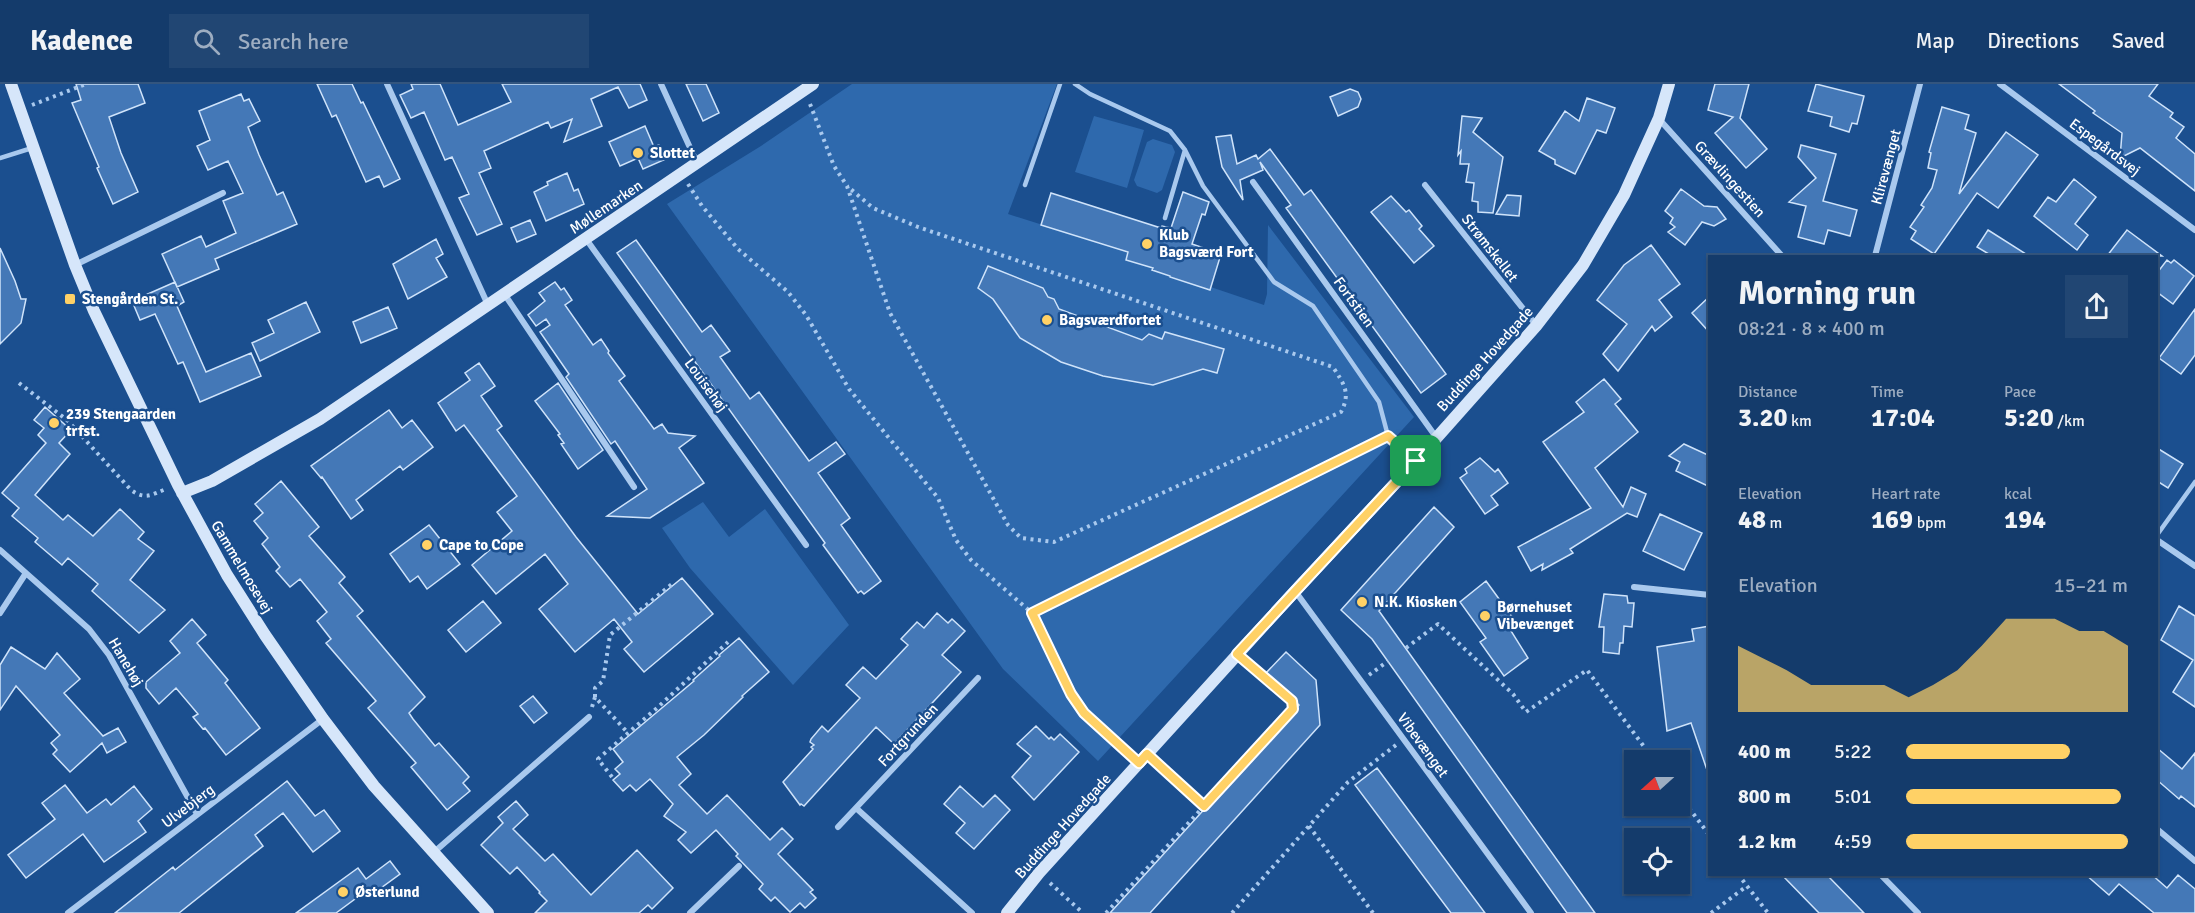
<!DOCTYPE html>
<html lang="en">
<head>
<meta charset="utf-8">
<style>
  :root { --surface:#143b6b; --page:#214673; --text:#f1f3f6; --muted:#9dadc1; --line:#33557e; --accent:#ffd166 }
  body { margin:0; font-family:Signika,sans-serif; background:var(--page); color:var(--text); height:100vh; display:flex; flex-direction:column; font-size:22px; white-space:nowrap }
  * { box-sizing:border-box; margin:0 }
  p { font-size:20px; color:var(--muted) }
  .icon { flex:none; width:33px; height:33px; fill:none; stroke:currentColor; stroke-width:2; stroke-linecap:round; stroke-linejoin:round }
  .map { position:relative; flex:1; overflow:hidden }
  .drawer { position:absolute; left:1708px; top:171px; width:450px; height:621px; display:flex; flex-direction:column; background:var(--surface); border-radius:0px; box-shadow:0 2px 4px #0004,0 0 0 2px var(--line) }
  .drawer>* { flex:none }
  .needle { width:39px; rotate:249deg }
  .tools { position:absolute; left:1624px; top:666px; display:grid; gap:12px }
  .tools a { display:grid; place-items:center; width:66px; height:66px; border-radius:0px; background:var(--surface); box-shadow:0 2px 4px #0004,0 0 0 2px var(--line); font-size:30px }
  .pin { position:absolute; display:grid; place-items:center; width:51px; height:51px; color:#fff; margin:-26px; border-radius:12px; box-shadow:0 3px 9px #0006 }
  .round { display:grid; place-items:center; flex:none; width:63px; height:63px; border-radius:0px; background:var(--page) }
  .headline { display:flex; align-items:center; justify-content:space-between; height:102px; padding:0 30px }
  h1 { font-size:33px; font-weight:700; line-height:45px }
  .stats { display:grid; grid-template-columns:repeat(3,1fr); gap:9px; height:102px; padding:6px 30px }
  .stats div { display:grid; align-content:center }
  .stats b { font-size:26px; font-weight:700 }
  .stats small { font-size:16px; font-weight:400 }
  .stats p { font-size:16px }
  .chart { height:168px; padding:12px 30px }
  .chart p { display:flex; justify-content:space-between }
  .chart svg { width:100%; height:108px; margin-top:6px; fill:var(--accent); opacity:.7 }
  ul { padding:0 30px; list-style:none; font-size:20px }
  li { display:grid; grid-template-columns:96px 72px 1fr; align-items:center; height:45px }
  li i { height:15px; border-radius:8px; background:var(--accent) }
  header { display:flex; align-items:center; gap:36px; box-sizing:border-box; height:84px; padding:0 30px; background:var(--surface); border-bottom:2px solid var(--line) }
  header strong { font-size:28px }
  nav { display:flex; gap:33px; margin-inline-start:auto; font-size:21px }
  .search { width:420px; height:54px; background:var(--page); display:flex; align-items:center; gap:15px; box-sizing:border-box; padding:0 21px; border-radius:0px; color:var(--muted); font-size:22px }
  .map>svg:first-child { display:block }
  .green { fill:#2e69ad }
  .building { fill:#4478b7; stroke:#cfe3fa; stroke-width:1.5 }
  .lines { fill:none; stroke-linecap:round; stroke-linejoin:round }
  .path { stroke:#a9c9ee; stroke-width:4; stroke-dasharray:3 4.5; stroke-linecap:butt }
  .lane { stroke:#a9c9ee; stroke-width:4.5 }
  .street { stroke:#a9c9ee; stroke-width:6 }
  .secondary { stroke:#d6e6fa; stroke-width:12 }
  .route-casing { stroke:#fff; stroke-width:12 }
  .route { stroke:#ffd166; stroke-width:8 }
  .poi-dot { fill:#ffd166; stroke:#1b4f8f; stroke-width:2 }
  .labels { text-anchor:middle; stroke-width:5; stroke-linejoin:round; paint-order:stroke }
  .street-label { font-size:15px; fill:#fff; stroke:#1b4f8f }
  .poi-label { font-size:15px; font-weight:bold; fill:#fff; stroke:#1b4f8f; text-anchor:start }
</style>
</head>
<body>
<header>
<strong>Kadence</strong>
<div class="search"><svg class="icon" aria-label="search" viewBox="0 0 24 24"><circle cx="10" cy="10" r="6"/><path d="M15 15l6 6"/></svg>Search here</div>
<nav><a>Map</a><a>Directions</a><a>Saved</a></nav>
</header>
<div class="map">
<svg width="2195" height="829" viewBox="0 0 2195 829">
  <rect width="100%" height="100%" fill="#1b4f8f"/>
  <path class="green" d="M852 0H1057L1008 130 1128 168 1126 176 1147 182 1154 181 1153 186 1188 199 1190 196 1264 221 1267 210 1268 141 1414 333 1098 677 1003 585 667 120 761 62Z
    M1094 32 1144 46 1127 104 1075 88Z
    M1153 55 1172 61 1175 68 1162 106 1157 109 1137 102 1134 96 1147 58Z
    M703 418 729 453 765 425 849 541 793 601 690 484 662 444Z"/>
  <path class="building" d="M76 0H138L145 19 109 33 121 69 138 108 113 120 97 84 99 83 72 19 81 16Z
    M317 0H352L361 19 363 18 400 95 384 103 379 92 366 98 336 31 332 33Z
    M411 0H440L458 41 511 18 502 0H640L647 16 629 24 618 3 591 15 602 42 564 58 572 35 551 44 548 38 484 67 491 84 479 89 502 140 477 151 459 114 469 110 452 73 445 76 424 28 411 34 400 11 413 5Z
    M686 0H706L719 29 703 37Z
    M1715 0H1749L1740 34 1767 65 1746 84 1715 49 1733 33 1708 26Z
    M1816 0 1864 12 1857 40 1852 39 1849 48 1830 42 1832 33 1808 27Z
    M2059 0H2158L2149 12 2173 29 2170 33 2184 43 2176 54 2195 70V107L2140 64 2120 74 2122 49 2093 29 2095 27Z
    M1350 5 1358 8 1361 15 1358 23 1338 32 1330 13Z
    M241 10 244 17 249 15 260 37 248 43 259 71 277 111 283 108 297 140 215 175 219 185 177 203 162 170 201 152 206 163 236 149 223 117 243 109 228 77 208 86 197 62 210 56 199 27Z
    M1587 14 1615 24 1606 49 1597 46 1575 90 1555 80V76L1539 67 1565 27 1579 37Z
    M1942 23 1969 31 1965 45 1976 49 1959 110 2006 48 2038 71 1998 124 1977 109 1934 170 1911 155 1916 147 1910 143 1924 123 1921 121 1932 104 1937 86 1928 84 1931 69 1929 68Z
    M1462 32 1482 34 1473 48 1503 73 1493 129 1478 128V118L1472 117 1474 99 1466 98 1469 80H1460L1461 67 1458 71Z
    M645 42 654 63 659 61 666 75 643 85 638 74 620 82 609 58Z
    M1231 51 1237 80 1256 71 1258 75 1270 65 1304 111 1311 106 1446 290 1421 309 1286 124 1291 121 1260 78 1263 86 1240 96 1243 116 1222 83 1216 53Z
    M1801 61 1836 70 1823 117 1857 126 1850 152 1828 146 1824 160 1798 153 1806 122 1789 118 1816 94 1798 73Z
    M567 89 574 107 578 105 584 120 546 137 534 108 548 101 547 98Z
    M2074 95 2096 113 2075 140 2088 151 2077 166 2034 132 2048 113 2056 118Z
    M1681 105 1704 122 1717 123 1726 135 1714 142 1702 138 1685 161 1668 148 1675 143 1670 139 1673 134 1665 127Z
    M1183 108 1209 118 1205 131 1202 130 1192 160 1221 170 1210 206 1170 193V192L1152 186 1153 184 1126 176 1128 168 1041 141 1051 109 1161 144 1162 142 1171 144Z
    M1507 111 1521 112 1519 132 1496 130Z
    M1391 112 1406 128 1409 126 1422 142 1419 145 1434 162 1414 179 1371 128Z
    M530 136 536 150 517 158 511 144Z
    M1988 146 2029 172H1992L1977 163Z
    M2127 146 2162 172H2107Z
    M436 155 443 170 436 174 447 193 408 215 393 180Z
    M636 156 702 248 711 241 730 267 720 273 750 315 759 308 809 377 836 358 845 370 818 389 850 434 841 441 881 497 864 510 861 507 858 509 823 461 825 459 617 169Z
    M1651 161 1680 200 1659 216 1672 233 1655 247 1652 242 1618 287 1603 270 1627 240 1597 216 1624 181Z
    M0 164 15 197 21 215H26L21 239 0 260Z
    M2167 176 2171 179 2174 176 2194 192 2173 220 2157 208V189Z
    M988 182 1043 204 1048 213 1054 215 1059 225 1142 256 1149 250 1162 255 1165 248 1224 265 1217 289 1203 285 1153 301 1103 292 1061 278 1020 254 993 215 978 204Z
    M175 198 184 218 177 222 206 288 251 269 261 292 200 318 183 278 178 280 155 230 140 236 132 217Z
    M555 198 561 206 564 204 572 216 565 221 593 261 601 255 609 267 608 269 625 292 619 297 654 345 662 340 668 349 695 352 679 364 704 399 650 434 607 432 647 405 615 357 611 360 566 293 569 290 540 248 550 241 546 235 536 242 528 231 545 217 539 209Z
    M1710 212V249L1692 229Z
    M306 218 320 248 260 277 252 259 274 249 268 236Z
    M388 223 397 244 361 259 353 238Z
    M2195 225V271L2181 290 2159 274Z
    M479 279 495 302 481 312 502 342 497 346 576 453 638 530 682 494 713 530 644 588 624 565 632 558 614 535 575 568 539 525 568 500 545 470 496 510 472 481 512 447 497 428 517 412 464 341 456 347 438 319 470 296 465 289Z
    M1604 295 1621 315 1615 320 1638 348 1595 384 1623 423 1631 403 1646 410 1637 433 1627 429 1570 465 1573 469 1542 486 1543 480 1531 487 1518 463 1591 424 1543 358 1584 328 1576 318Z
    M558 299 603 366 578 385 561 360 564 359 558 351 560 350 535 317Z
    M45 323 71 346 59 359 70 370 35 411 63 436 68 431 93 452 120 425 144 448 138 455 154 467 130 496 165 526 139 549 92 507 98 500 68 474 62 481 35 458 38 454 12 432 19 424 2 409 46 359 38 351 44 344 34 336Z
    M389 326 402 344 412 336 433 363 403 386 400 382 356 416 363 426 351 435 322 393 321 394 311 382Z
    M1684 360 1710 372V403L1676 387 1680 378 1669 372Z
    M2157 364 2183 380 2168 404 2157 397Z
    M1480 374 1495 388 1498 385 1508 399 1491 412 1498 421 1485 430 1460 394 1467 389 1465 385Z
    M281 397 319 443 309 452 345 493 339 499 363 527 357 532 425 613 409 629 413 635 435 662 439 659 469 693 463 699 470 707 447 726 411 683 416 679 368 624 376 617 326 559 331 555 317 537 327 528 300 495 290 503 276 487 280 483 262 460 268 454 254 437 263 429 255 420Z
    M1434 423 1454 443 1379 527 1595 829H1567L1372 555 1341 526Z
    M1660 430 1702 449 1684 486 1643 467Z
    M429 441 460 480 427 505 418 492 410 498 390 470Z
    M1486 497 1518 541 1511 547 1528 574 1504 592 1480 558 1486 554 1460 518Z
    M1604 510 1627 512 1628 519H1634L1632 543 1624 542 1623 559H1620L1619 570 1603 568 1604 543H1599Z
    M483 517 501 539 466 568 448 546Z
    M2179 522 2195 532V623L2173 608 2193 576 2161 556Z
    M937 529 948 539 952 535 965 547 942 571 961 588 894 660 876 643 804 722 801 720 800 721 783 698 813 665 811 663 814 661 810 658 811 655 822 642 828 648 860 614 846 601 863 583 876 595 908 561 901 555 917 538 924 544Z
    M192 535 206 551 197 559 228 596 225 599 260 644 226 671 205 644 203 645 193 633 198 630 176 604 159 620 146 604V598L180 569 170 557Z
    M1710 542V685L1707 686 1691 639 1667 647 1657 563 1694 557 1692 545Z
    M739 554 769 588 742 612 743 613 738 618 704 651 677 673 691 690 679 701 707 730 727 711 770 756 782 744 793 755 778 770 813 806 810 808 816 814 805 824 800 819 790 828 775 813 771 817 759 805 763 800 736 772 738 770 716 746 691 769 678 756 686 748 664 732 673 720 650 695 636 707 630 701 623 707 613 696 620 690 615 685 623 678 613 665 694 597 693 596 720 572 719 571Z
    M11 563 45 585 57 569 80 595 64 609 103 652 118 644 126 658 107 669 102 659 70 688 53 670 57 666 51 659 60 651 16 602 0 626V581Z
    M1286 568 1316 596 1320 641 1150 829H1110L1299 621 1265 590Z
    M533 612 547 629 534 639 520 622Z
    M1036 642 1049 655 1051 653 1054 656 1060 650 1079 668 1034 716 1012 693 1031 672 1017 660Z
    M2157 664 2182 685 2195 669V723L2181 712 2179 715 2157 696Z
    M1377 684 1485 829H1451L1355 701Z
    M287 697 315 732 324 726 340 747 313 768 283 729 255 751 263 762 179 829H115L173 783 175 786Z
    M65 701 87 729 106 715 111 721 134 702 152 725 138 737 146 748 104 778 83 750 26 794 8 771 55 735 42 719Z
    M960 702 983 723 995 711 1010 726 974 765 956 749 965 739 944 720Z
    M516 717 528 731 513 745 545 777 553 770 591 811 637 766 673 804 652 825 648 821 639 829H535L547 817 539 809 540 808 517 783 510 790 481 761 503 739 498 733Z
    M390 777 400 790 374 809 370 804 336 829H296L358 784 366 795Z
    M1781 790H1826L1864 829H1819Z
    M2085 790H2151L2167 804 2178 791 2195 805V829H2154L2119 800 2109 811Z"/>
  <g class="lines">
    <path class="path" d="M810 20 834 82 847 102 890 229 1008 441 1021 454 1054 458 1341 328C1351 309 1344 300 1333 283L918 143 873 124 847 102
      M32 21 86 0
      M688 100 702 122 738 165 788 208 806 231 849 305 938 414 956 456 971 476 1032 529 1071 610 1084 629 1128 670
      M19 299 67 336 131 406C145 416 151 411 166 405
      M1032 529 1378 357
      M1406 564 1438 540 1513 610 1526 628 1587 586 1654 676
      M1369 591 1388 577
      M595 613V604L603 597 610 551 672 500
      M592 623 595 613 628 649
      M1158 680 1204 722
      M612 693 598 675 657 624 728 558
      M1680 712 1710 752
      M1309 742 1373 829
      M1738 790 1747 802
      M1050 799 1083 829
      M1106 829 1293 625 1292 617 1249 581
      M1232 829 1348 698 1396 661
      M1711 829 1747 802 1768 829"/>
    <path class="lane" d="M1075 0 1090 10 1170 47 1185 66 1203 102 1274 198 1313 222 1379 318 1388 352 1415 375
      M0 74 32 64
      M1025 101 1060 0
      M1165 134 1185 66
      M2157 451 2195 398"/>
    <path class="street" d="M387 0 488 221
      M661 0 697 79
      M2000 0 2195 146
      M1659 35 1782 172
      M1253 98 1436 353
      M1425 101 1536 241
      M586 155 806 461
      M1875 172 1920 0
      M75 181 223 109
      M505 211 634 403
      M2157 456 2195 482
      M0 466 89 545 109 571 197 730
      M1634 503 1710 511
      M1295 507 1531 829
      M0 529 26 489
      M856 724 972 829
      M838 743 978 594
      M2157 745 2195 777
      M433 769 589 633
      M1880 790 1918 829
      M68 829 323 635
      M690 829 739 782"/>
    <path class="secondary" d="M11 0 75 181 94 227 178 401 227 491 265 551 323 635 374 702 488 829
      M182 409 212 397 320 335 813 0
      M1007 829 1039 789 1295 507 1416 377 1536 242 1583 181 1624 111 1659 34 1669 0"/>
  </g>
  <g class="lines">
    <defs>
      <path id="route" d="M1388 352 1416 377 1237 570 1292 617 1293 625 1204 722 1147 670 1139 679 1084 629 1071 610 1032 529Z"/>
    </defs>
    <use href="#route" class="route-casing"/>
    <use href="#route" class="route"/>
  </g>
  <g class="poi-dot">
    <circle cx="638" cy="69" r="6"/>
    <circle cx="1147" cy="160" r="6"/>
    <rect x="64" y="209" width="12" height="12" rx="3"/>
    <circle cx="1047" cy="236" r="6"/>
    <circle cx="54" cy="339" r="6"/>
    <circle cx="427" cy="461" r="6"/>
    <circle cx="1362" cy="518" r="6"/>
    <circle cx="1485" cy="532" r="6"/>
    <circle cx="343" cy="808" r="6"/>
  </g>
  <g class="labels">
    <g class="street-label">
      <text transform="translate(2105 63) rotate(37)" y="5">Espegårdsvej</text>
      <text transform="translate(1886 83) rotate(-75)" y="5">Klirevænget</text>
      <text transform="translate(1730 95) rotate(48)" y="5">Grævlingestien</text>
      <text transform="translate(606 123) rotate(-34)" y="5">Møllemarken</text>
      <text transform="translate(1490 164) rotate(52)" y="5">Strømskellet</text>
      <text transform="translate(1354 218) rotate(54)" y="5">Fortstien</text>
      <text transform="translate(1485 275) rotate(-48)" y="5">Buddinge Hovedgade</text>
      <text transform="translate(706 301) rotate(54)" y="5">Louisehøj</text>
      <text transform="translate(242 483) rotate(59)" y="5">Gammelmosevej</text>
      <text transform="translate(126 578) rotate(59)" y="5">Hanehøj</text>
      <text transform="translate(908 651) rotate(-47)" y="5">Fortgrunden</text>
      <text transform="translate(1423 661) rotate(54)" y="5">Vibevænget</text>
      <text transform="translate(188 722) rotate(-37)" y="5">Ulvebjerg</text>
      <text transform="translate(1063 742) rotate(-48)" y="5">Buddinge Hovedgade</text>
    </g>
    <g class="poi-label">
      <text x="650" y="74">Slottet</text>
      <text x="1159" y="156">Klub<tspan x="1159" dy="17">Bagsværd Fort</tspan></text>
      <text x="82" y="220">Stengården St.</text>
      <text x="1059" y="241">Bagsværdfortet</text>
      <text x="66" y="335">239 Stengaarden<tspan x="66" dy="17">trfst.</tspan></text>
      <text x="439" y="466">Cape to Cope</text>
      <text x="1374" y="523">N.K. Kiosken</text>
      <text x="1497" y="528">Børnehuset<tspan x="1497" dy="17">Vibevænget</tspan></text>
      <text x="355" y="813">Østerlund</text>
    </g>
  </g>
</svg>
<div class="tools">
<a><svg class="needle" viewBox="-14 -14 28 28"><path d="M0-13l5 13h-10z" fill="#e53935"/><path d="M0 13l5-13h-10z" fill="#9dadc1"/></svg></a>
<a><svg class="icon" aria-label="locate" viewBox="0 0 24 24"><circle cx="12" cy="12" r="6"/><path d="M12 2v4M12 18v4M2 12h4M18 12h4"/></svg></a>
</div>
<div class="pin" style="left:1416px;top:377px;background:#1e9e55"><svg class="icon" aria-label="arrive" viewBox="0 0 24 24"><path d="M6 21V4h12l-3 4 3 4H6"/></svg></div>
<section class="drawer">
<div class="headline"><div><h1>Morning run</h1><p>08:21 · 8 × 400 m</p></div><a class="round"><svg class="icon" aria-label="share" viewBox="0 0 24 24"><path d="M12 15V3M7 8l5-5 5 5M5 13v7h14v-7"/></svg></a></div>
<div class="stats">
<div><p>Distance</p><b>3.20<small> km</small></b></div>
<div><p>Time</p><b>17:04</b></div>
<div><p>Pace</p><b>5:20<small> /km</small></b></div>
</div>
<div class="stats">
<div><p>Elevation</p><b>48<small> m</small></b></div>
<div><p>Heart rate</p><b>169<small> bpm</small></b></div>
<div><p>kcal</p><b>194</b></div>
</div>
<div class="chart"><p><span>Elevation</span>15–21 m</p>
<svg viewBox="0 0 160 44" preserveAspectRatio="none"><path d="M0 44V17L10 22L20 27L30 33L40 33L50 33L60 33L70 38L80 33L90 27L100 17L110 6L120 6L130 6L140 11L150 11L160 17V44z"/></svg>
</div>
<ul>
<li><b>400 m</b>5:22<i style="width:74%"></i></li>
<li><b>800 m</b>5:01<i style="width:97%"></i></li>
<li><b>1.2 km</b>4:59<i style="width:100%"></i></li>
</ul>
</section>
</div>
</body>
</html>
